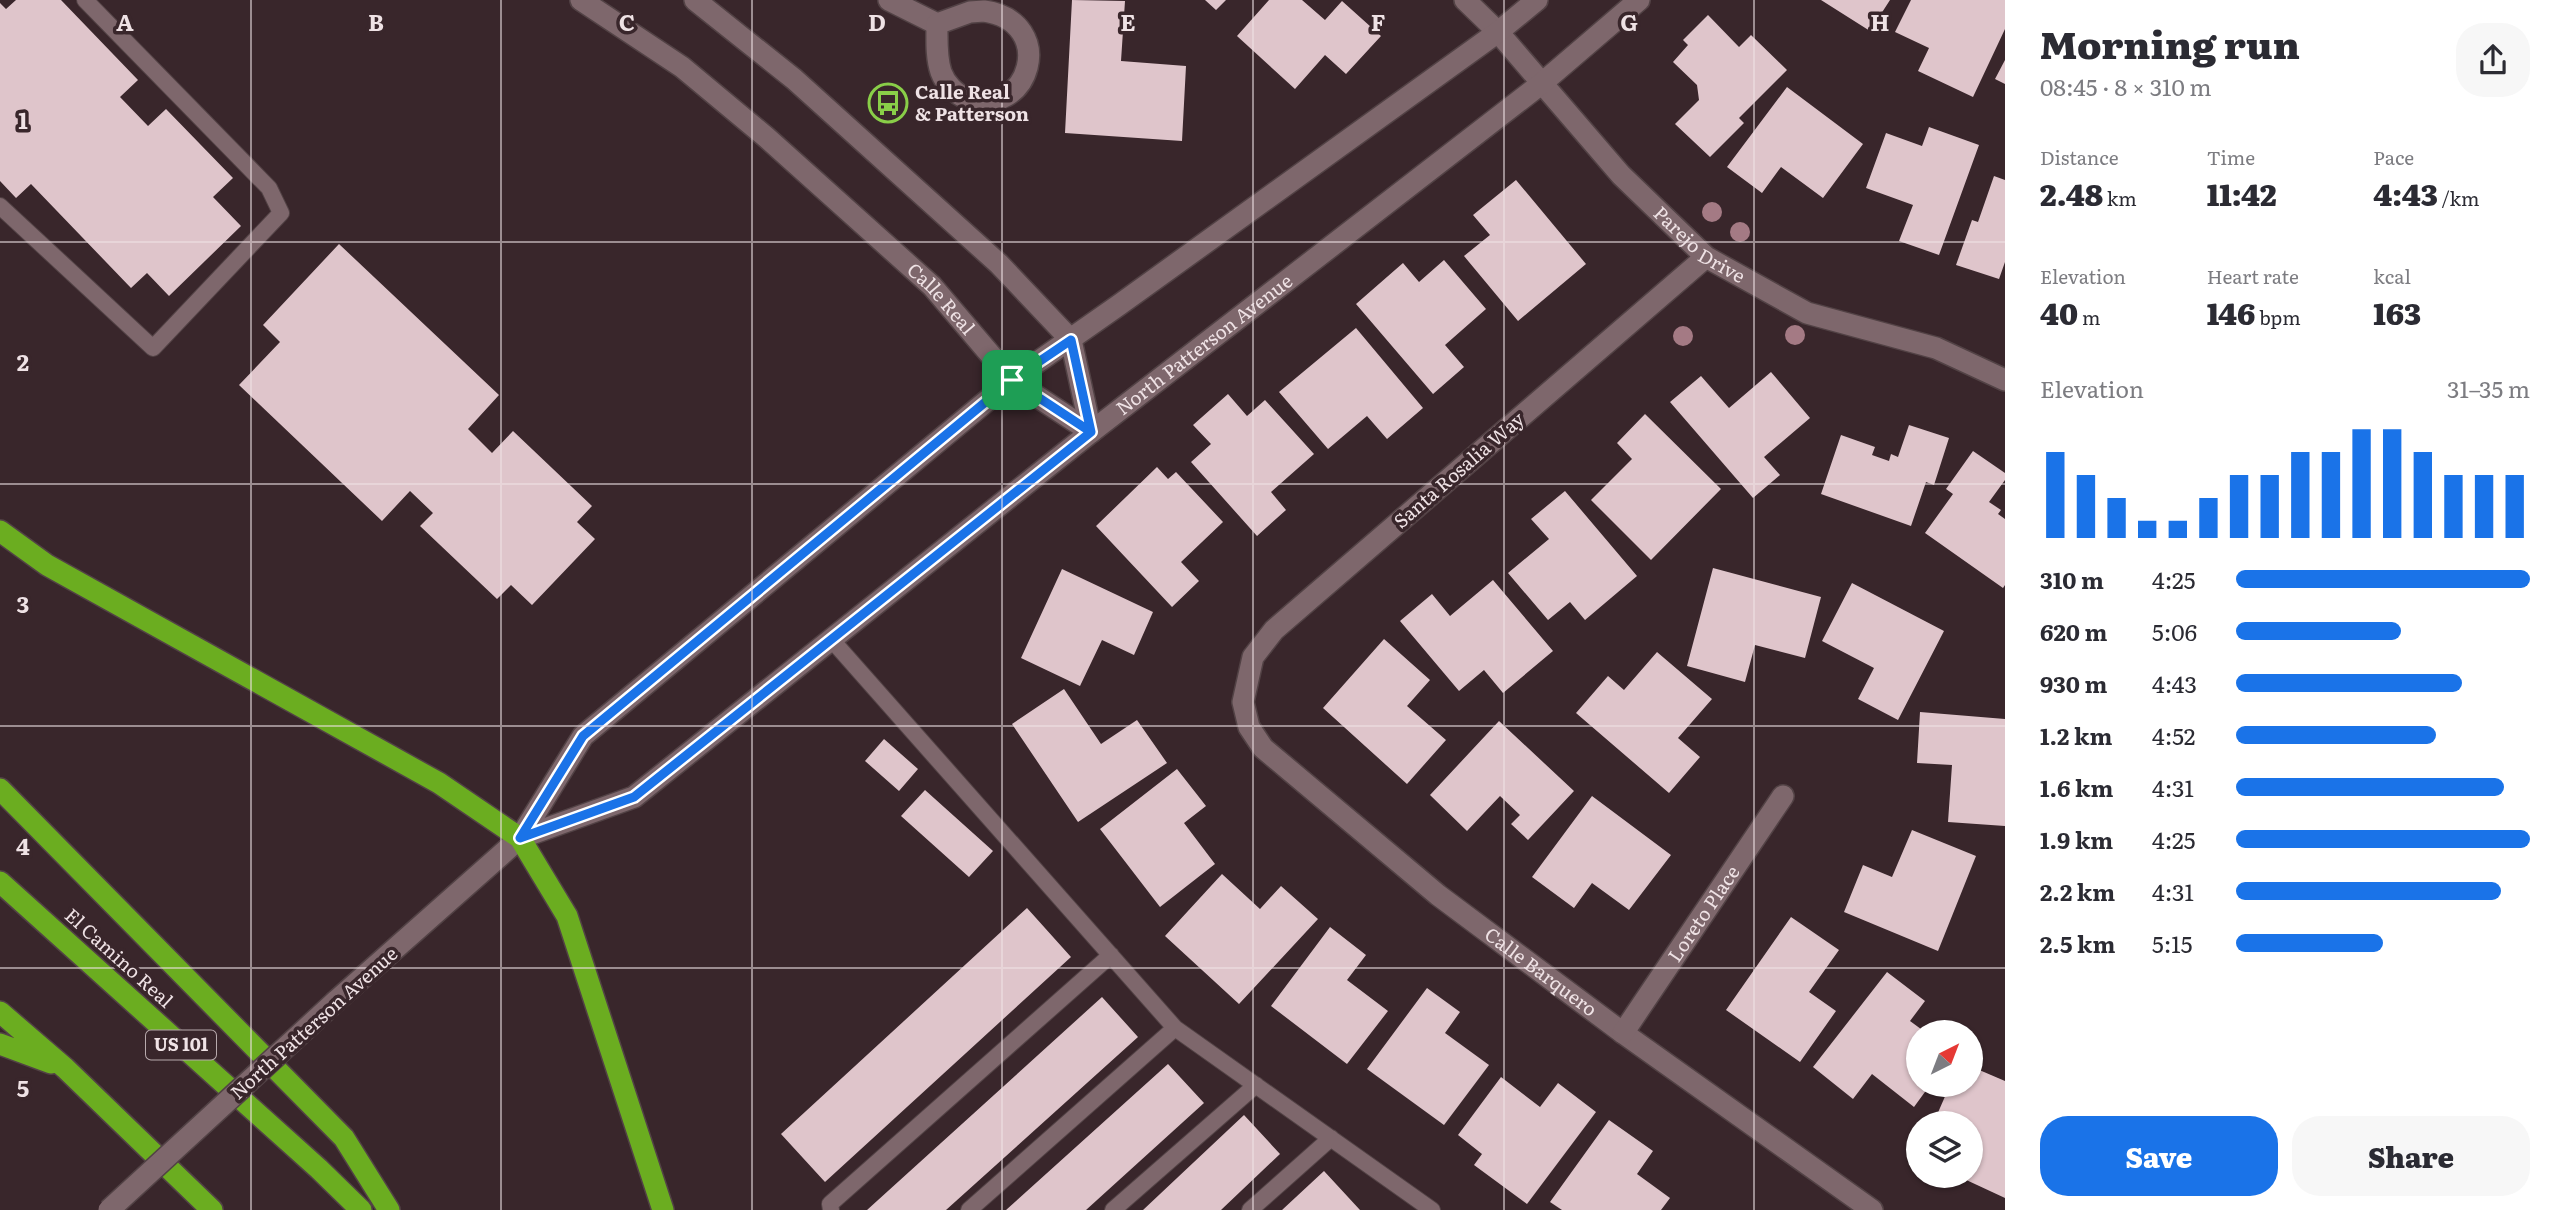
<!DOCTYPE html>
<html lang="en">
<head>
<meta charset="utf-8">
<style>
  :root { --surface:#fff; --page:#f7f7f7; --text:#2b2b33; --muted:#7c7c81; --accent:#1a73e8 }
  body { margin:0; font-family:Literata,serif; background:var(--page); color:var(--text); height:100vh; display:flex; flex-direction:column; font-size:26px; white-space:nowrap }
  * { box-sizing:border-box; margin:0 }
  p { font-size:23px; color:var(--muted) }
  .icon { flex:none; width:38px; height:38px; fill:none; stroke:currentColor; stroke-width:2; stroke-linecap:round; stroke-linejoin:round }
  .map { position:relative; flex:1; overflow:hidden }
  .panel { display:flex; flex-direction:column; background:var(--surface); width:560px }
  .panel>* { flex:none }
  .needle { width:46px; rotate:42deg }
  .buttons { position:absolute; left:1906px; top:1020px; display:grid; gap:14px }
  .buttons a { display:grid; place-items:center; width:77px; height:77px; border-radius:50%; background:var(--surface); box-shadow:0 2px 5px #0004; font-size:35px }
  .pin { position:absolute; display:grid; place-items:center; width:60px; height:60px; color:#fff; margin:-30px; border-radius:14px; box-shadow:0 4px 10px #0006 }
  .round { display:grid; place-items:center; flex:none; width:74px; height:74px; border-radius:28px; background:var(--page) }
  .head { display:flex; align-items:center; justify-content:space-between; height:119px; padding:0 35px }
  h1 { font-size:38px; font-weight:800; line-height:52px }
  .metrics { display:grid; grid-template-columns:repeat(3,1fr); gap:10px; height:119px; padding:7px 35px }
  .metrics div { display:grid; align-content:center }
  .metrics b { font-size:30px; font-weight:800 }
  .metrics small { font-size:19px; font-weight:400 }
  .metrics p { font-size:19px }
  .chart { height:196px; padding:14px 35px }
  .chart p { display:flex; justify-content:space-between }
  .chart svg { width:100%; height:126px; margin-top:7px; stroke:var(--accent); stroke-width:6 }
  .primary-button { display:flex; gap:14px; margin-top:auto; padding:14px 35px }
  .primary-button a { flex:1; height:80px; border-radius:28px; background:var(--accent); color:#fff; font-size:28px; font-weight:800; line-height:80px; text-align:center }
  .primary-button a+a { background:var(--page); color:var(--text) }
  ul { padding:0 35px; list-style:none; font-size:23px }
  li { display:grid; grid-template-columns:112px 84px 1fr; align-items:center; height:52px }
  li i { height:18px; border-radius:9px; background:var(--accent) }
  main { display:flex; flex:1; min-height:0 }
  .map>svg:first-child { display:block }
  .building { fill:#dfc5cb }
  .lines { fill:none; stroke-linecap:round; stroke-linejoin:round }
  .lane-casing { stroke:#524245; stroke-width:18 }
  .street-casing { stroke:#524245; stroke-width:24 }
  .secondary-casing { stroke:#524245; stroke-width:24 }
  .highway-casing { stroke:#524245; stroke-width:24 }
  .lane { stroke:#7e676c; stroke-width:16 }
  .street { stroke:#7e676c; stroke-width:21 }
  .secondary { stroke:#7e676c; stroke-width:21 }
  .highway { stroke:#6bad20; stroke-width:21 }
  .secondary-bridge-casing { stroke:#524245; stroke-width:24; stroke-linecap:butt }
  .secondary-bridge { stroke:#7e676c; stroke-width:21 }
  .tree { fill:#a47a84 }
  .route-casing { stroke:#fff; stroke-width:14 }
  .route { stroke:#1a73e8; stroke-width:9 }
  .grid { fill:none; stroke:#efe2e5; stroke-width:2; stroke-opacity:0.55 }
  .labels { text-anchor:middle; stroke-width:7; stroke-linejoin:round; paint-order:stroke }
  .shield { fill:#39262b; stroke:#b8aaad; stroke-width:2 }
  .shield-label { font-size:18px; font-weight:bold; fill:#efe2e5 }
  .poi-label { font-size:19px; font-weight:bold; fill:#efe2e5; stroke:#39262b; text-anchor:start }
  .street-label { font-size:19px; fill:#efe2e5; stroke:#39262b }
  .grid-label { font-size:23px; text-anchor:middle; font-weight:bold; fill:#efe2e5; stroke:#39262b; stroke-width:7; stroke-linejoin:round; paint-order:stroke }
</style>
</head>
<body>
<main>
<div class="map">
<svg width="2005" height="1210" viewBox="0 0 2005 1210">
  <rect width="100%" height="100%" fill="#39262b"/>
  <path class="building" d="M16 0H61L138 80 120 97 148 126 166 109 233 178 213 197 241 226 169 296 147 273 131 288 31 184 16 198 0 181V3L6 9Z
    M1072 0 1125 1 1121 61 1186 66 1182 141 1065 133Z
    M1205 0H1226L1216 10Z
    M1269 0H1302L1325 20 1342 1 1381 36 1346 74 1325 55 1295 89 1237 36Z
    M1821 0H1890L1870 31Z
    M1911 0H2005V29L1973 97 1918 71 1929 48 1895 32Z
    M1708 15 1739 47 1751 35 1787 70 1739 118 1744 123 1710 157 1675 124 1699 100 1697 85 1673 62 1688 45 1683 40Z
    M2005 60V84L1995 79Z
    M1787 87 1863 144 1823 198 1781 167 1762 193 1727 167Z
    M1929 127 1979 145 1939 255 1899 241 1913 205 1866 188 1886 133 1922 146Z
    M1994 176 2005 180V262L1999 279 1956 265 1972 220 1978 222Z
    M1516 180 1586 264 1518 321 1464 256 1490 235 1473 215Z
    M339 244 499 395 468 429 492 453 513 431 592 506 577 522 595 539 532 605 511 585 497 599 420 526 433 513 410 491 382 521 239 385 280 342 263 325Z
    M1444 260 1486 309 1445 345 1464 367 1433 394 1356 304 1403 263 1419 282Z
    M1356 328 1423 408 1387 439 1367 416 1328 449 1279 392Z
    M1771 372 1810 418 1764 457 1780 475 1753 498 1670 402 1701 376 1729 408Z
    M1228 394 1247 416 1265 400 1314 454 1271 492 1286 510 1257 536 1191 462 1211 444 1193 425Z
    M1645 414 1721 489 1651 560 1591 500 1632 459 1617 443Z
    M1909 425 1949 438 1934 485 1926 482 1911 526 1821 494 1841 435 1875 447 1872 455 1889 461 1891 454 1898 457Z
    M1973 451 2005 473V480L1989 502 2001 510 1998 514 2005 519V585L2003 588 1925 533 1953 494 1946 489Z
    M1157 467 1168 479 1176 472 1223 522 1181 562 1199 581 1172 607 1096 526Z
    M1565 491 1637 576 1585 620 1570 602 1548 620 1508 573 1549 539 1531 519Z
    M1713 568 1821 597 1805 658 1755 645 1745 682 1687 666Z
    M1062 569 1153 612 1134 655 1102 640 1080 686 1021 658Z
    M1493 580 1553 651 1503 693 1484 670 1459 691 1400 621 1432 594 1450 616Z
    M1852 583 1944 631 1898 720 1858 699 1874 668 1822 641Z
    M1384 639 1430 680 1407 706 1446 740 1407 784 1323 708Z
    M1657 652 1712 699 1678 738 1700 757 1669 793 1576 713 1608 676 1624 690Z
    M1064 689 1101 744 1137 720 1167 763 1078 822 1012 724Z
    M1920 712 2005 719V826L1948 822 1952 765 1917 763Z
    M1499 721 1574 791 1528 840 1511 824 1520 815 1500 796 1467 831 1430 795Z
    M884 739 918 769 899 791 865 761Z
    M1177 769 1206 806 1184 823 1215 864 1160 907 1100 829Z
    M925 790 993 851 969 877 901 816Z
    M1592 796 1671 855 1629 910 1592 883 1574 908 1532 877Z
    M1912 830 1976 856 1938 951 1844 912 1863 865 1892 877Z
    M1222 874 1260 909 1281 886 1318 919 1239 1004 1165 936Z
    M1027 908 1071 957 825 1182 781 1134Z
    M1791 917 1839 950 1809 992 1836 1011 1800 1062 1726 1010Z
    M1330 927 1366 955 1347 980 1388 1011 1347 1064 1271 1006Z
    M1887 972 1925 1001 1910 1021 1925 1032H1918V1085H1930L1914 1107 1872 1074 1853 1099 1813 1067Z
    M1427 988 1460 1012 1445 1033 1489 1065 1444 1125 1367 1069Z
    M1102 997 1138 1037 946 1210H867Z
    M1168 1064 1204 1103 1086 1210H1006Z
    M1970 1066 2005 1081V1198L1962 1178 1963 1176H1970V1158L1975 1147 1970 1145V1124H1933L1950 1085H1970Z
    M1501 1077 1540 1107 1558 1083 1596 1112 1527 1204 1474 1165 1482 1154 1458 1135Z
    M1244 1115 1280 1154 1221 1210H1143Z
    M1609 1120 1653 1151 1637 1174 1670 1198 1661 1210H1562L1550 1202Z
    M1324 1171 1360 1210H1282Z"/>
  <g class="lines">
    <defs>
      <path id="lane" d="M0 206 153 348 281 213 269 188 85 0
        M831 639 1175 1028 1432 1210
        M831 1210 830 1204 1111 955
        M969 1210 1175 1028
        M1113 1210 1256 1085
        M1250 1210 1331 1138"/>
      <g id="street">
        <path d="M889 0 937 24"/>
        <path id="s1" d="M1465 0 1498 32 1621 175 1706 257 1807 313 1936 348 2005 380"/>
        <path d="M984 11C1059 22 1030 121 966 98 955 94 945 83 941 72 936 57 937 40 937 24L970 12Z"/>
        <path id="s2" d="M1706 257 1274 630 1253 657 1243 702 1249 727 1263 748 1438 895 1623 1033 1872 1210"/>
        <path id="s3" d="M1623 1033 1783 796"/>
      </g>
      <g id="secondary">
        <path id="s4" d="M581 0 682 67 766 137 932 286 1012 380 1091 432"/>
        <path d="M695 0 794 79 999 264 1071 340 1091 432"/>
        <path id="s5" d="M520 838 634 797 1091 432 1541 84 1639 0"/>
        <path d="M336 1001 520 838 583 736 1012 380 1119 305 1498 32 1537 0"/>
      </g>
      <path id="highway" d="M0 531 47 565 439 783 520 838 567 916 663 1210
        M0 789 344 1138 389 1210
        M0 882 319 1169 361 1210
        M0 1012 65 1068 212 1210
        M0 1044 51 1063"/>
    </defs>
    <use href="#lane" class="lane-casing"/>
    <use href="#street" class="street-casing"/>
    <use href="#secondary" class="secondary-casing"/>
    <use href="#highway" class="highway-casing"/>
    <use href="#lane" class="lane"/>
    <use href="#street" class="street"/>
    <use href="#secondary" class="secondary"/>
    <use href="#highway" class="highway"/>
    <defs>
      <path id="secondary-bridge" d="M109 1210 336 1001"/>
    </defs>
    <use href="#secondary-bridge" class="secondary-bridge-casing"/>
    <use href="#secondary-bridge" class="secondary-bridge"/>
  </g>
  <g class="tree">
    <circle cx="1712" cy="212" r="10"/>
    <circle cx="1740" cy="232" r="10"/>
    <circle cx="1795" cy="335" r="10"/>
    <circle cx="1683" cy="336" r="10"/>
  </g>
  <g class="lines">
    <defs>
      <path id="route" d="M1012 380 1091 432 634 797 520 838 583 736 1012 380 1091 432 1071 340 1012 380"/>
    </defs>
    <use href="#route" class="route-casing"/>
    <use href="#route" class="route"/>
  </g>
  <path class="grid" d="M251 0V1210M501 0V1210M752 0V1210M1002 0V1210M1253 0V1210M1504 0V1210M1754 0V1210M0 242H2005M0 484H2005M0 726H2005M0 968H2005"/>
  <defs>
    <symbol id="bus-ring" viewBox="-11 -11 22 22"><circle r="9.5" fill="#39262b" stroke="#89ce48" stroke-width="1.5"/><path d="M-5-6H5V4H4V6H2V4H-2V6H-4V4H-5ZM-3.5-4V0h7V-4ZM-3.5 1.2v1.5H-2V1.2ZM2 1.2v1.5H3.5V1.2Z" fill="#89ce48"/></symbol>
  </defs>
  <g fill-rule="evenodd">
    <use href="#bus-ring" x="866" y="81" width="44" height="44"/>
  </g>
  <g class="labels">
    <rect class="shield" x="146" y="1030.5" width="70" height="29" rx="5"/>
    <g class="shield-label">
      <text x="181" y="1051">US 101</text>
    </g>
    <g class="poi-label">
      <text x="915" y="99">Calle Real<tspan x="915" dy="22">&amp; Patterson</tspan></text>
    </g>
    <g class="street-label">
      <text dy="7" stroke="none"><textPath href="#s1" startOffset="340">Parejo Drive</textPath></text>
      <text dy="7" stroke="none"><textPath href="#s4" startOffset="469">Calle Real</textPath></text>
      <text dy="7" stroke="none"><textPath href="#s5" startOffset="849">North Patterson Avenue</textPath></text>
      <text transform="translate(1459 470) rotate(-41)" y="7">Santa Rosalia Way</text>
      <text dy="7" stroke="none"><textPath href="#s3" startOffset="144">Loreto Place</textPath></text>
      <text transform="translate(119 958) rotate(42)" y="7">El Camino Real</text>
      <text dy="7" stroke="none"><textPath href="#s2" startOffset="1059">Calle Barquero</textPath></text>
      <text transform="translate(314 1023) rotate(-42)" y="7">North Patterson Avenue</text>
    </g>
  </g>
  <g class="grid-label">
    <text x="125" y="31">A</text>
    <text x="376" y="31">B</text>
    <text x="627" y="31">C</text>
    <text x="877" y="31">D</text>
    <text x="1128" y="31">E</text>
    <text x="1378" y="31">F</text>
    <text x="1629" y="31">G</text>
    <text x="1880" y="31">H</text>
    <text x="23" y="129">1</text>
    <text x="23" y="371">2</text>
    <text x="23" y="613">3</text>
    <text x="23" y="855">4</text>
    <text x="23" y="1097">5</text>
  </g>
</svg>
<div class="buttons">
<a><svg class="needle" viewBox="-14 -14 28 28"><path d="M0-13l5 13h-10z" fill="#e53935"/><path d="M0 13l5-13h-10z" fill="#7c7c81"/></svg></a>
<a><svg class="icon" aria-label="layers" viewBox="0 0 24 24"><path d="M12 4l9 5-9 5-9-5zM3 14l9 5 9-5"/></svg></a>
</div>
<div class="pin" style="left:1012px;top:380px;background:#1e9e55"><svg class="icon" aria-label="arrive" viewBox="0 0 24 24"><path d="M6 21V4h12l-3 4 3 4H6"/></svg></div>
</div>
<section class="panel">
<div class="head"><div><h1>Morning run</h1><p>08:45 · 8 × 310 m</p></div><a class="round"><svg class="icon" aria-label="share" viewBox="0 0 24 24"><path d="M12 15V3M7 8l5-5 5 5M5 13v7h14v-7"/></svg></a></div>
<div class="metrics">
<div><p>Distance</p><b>2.48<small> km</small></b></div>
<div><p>Time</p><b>11:42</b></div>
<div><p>Pace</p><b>4:43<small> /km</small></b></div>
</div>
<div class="metrics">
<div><p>Elevation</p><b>40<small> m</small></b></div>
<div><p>Heart rate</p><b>146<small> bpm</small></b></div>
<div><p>kcal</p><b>163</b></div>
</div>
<div class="chart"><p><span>Elevation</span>31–35 m</p>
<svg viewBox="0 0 160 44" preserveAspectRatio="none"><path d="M5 44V14M15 44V22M25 44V30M35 44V38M45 44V38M55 44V30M65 44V22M75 44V22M85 44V14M95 44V14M105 44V6M115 44V6M125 44V14M135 44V22M145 44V22M155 44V22"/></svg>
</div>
<ul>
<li><b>310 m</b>4:25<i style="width:100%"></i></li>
<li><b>620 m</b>5:06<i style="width:56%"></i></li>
<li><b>930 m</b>4:43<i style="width:77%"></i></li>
<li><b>1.2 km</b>4:52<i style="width:68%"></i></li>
<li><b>1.6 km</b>4:31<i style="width:91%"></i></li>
<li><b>1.9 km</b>4:25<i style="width:100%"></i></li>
<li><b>2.2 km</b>4:31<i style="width:90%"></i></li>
<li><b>2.5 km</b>5:15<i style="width:50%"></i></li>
</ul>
<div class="primary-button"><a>Save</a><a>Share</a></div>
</section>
</main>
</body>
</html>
